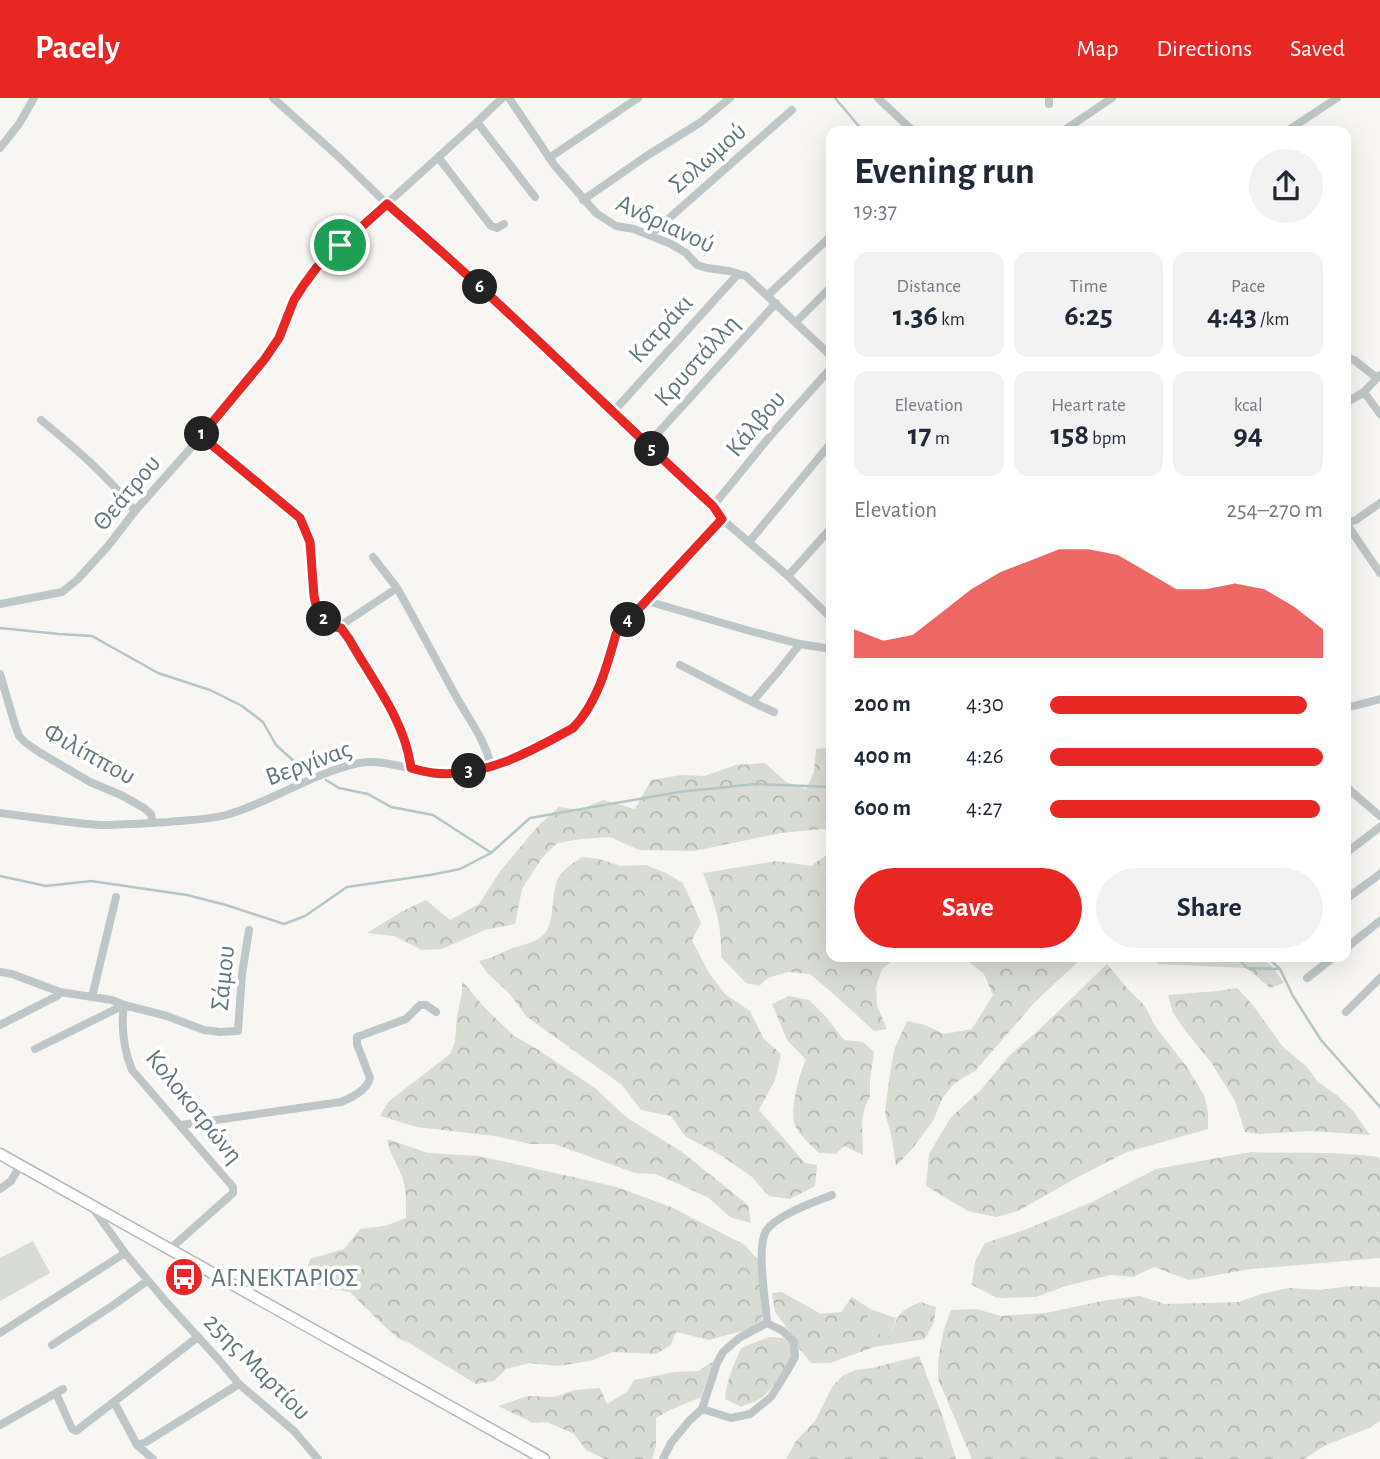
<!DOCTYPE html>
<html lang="en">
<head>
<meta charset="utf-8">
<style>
  :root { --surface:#fff; --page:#f2f2f3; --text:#1f2937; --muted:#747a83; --accent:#e62723 }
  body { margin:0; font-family:"Alegreya Sans",sans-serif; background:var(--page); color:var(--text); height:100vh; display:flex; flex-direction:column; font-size:26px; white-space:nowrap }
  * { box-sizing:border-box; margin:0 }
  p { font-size:23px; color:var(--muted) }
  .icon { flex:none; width:38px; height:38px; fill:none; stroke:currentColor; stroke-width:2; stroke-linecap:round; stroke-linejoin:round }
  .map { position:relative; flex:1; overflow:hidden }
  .side { position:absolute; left:826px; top:28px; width:525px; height:836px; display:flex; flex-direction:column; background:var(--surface); border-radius:14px; box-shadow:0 7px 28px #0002 }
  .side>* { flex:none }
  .pin { position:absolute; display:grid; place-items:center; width:60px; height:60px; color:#fff; margin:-30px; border:4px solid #fff; border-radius:50%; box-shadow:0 2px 7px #0007 }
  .km { position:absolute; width:35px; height:35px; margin:-18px; border-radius:50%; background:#222; color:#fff; font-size:19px; line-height:35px; text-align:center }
  .round { display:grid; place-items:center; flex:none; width:74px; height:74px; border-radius:37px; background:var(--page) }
  .overview { display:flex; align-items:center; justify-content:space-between; height:119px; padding:0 28px }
  h1 { font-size:38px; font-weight:600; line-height:52px }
  .figures { display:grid; grid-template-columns:repeat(3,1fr); gap:10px; height:119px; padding:7px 28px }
  .figures div { display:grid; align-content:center; border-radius:14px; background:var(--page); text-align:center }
  .figures b { font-size:30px; font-weight:600 }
  .figures small { font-size:19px; font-weight:400 }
  .figures p { font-size:19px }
  .chart { height:196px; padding:14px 28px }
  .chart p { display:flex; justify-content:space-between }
  .chart svg { width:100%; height:126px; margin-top:7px; fill:var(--accent); opacity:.7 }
  .action { display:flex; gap:14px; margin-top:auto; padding:14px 28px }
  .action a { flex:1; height:80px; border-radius:42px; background:var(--accent); color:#fff; font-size:28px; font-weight:600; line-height:80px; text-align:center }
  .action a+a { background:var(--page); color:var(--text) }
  ul { padding:0 28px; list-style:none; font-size:23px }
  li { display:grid; grid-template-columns:112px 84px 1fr; align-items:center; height:52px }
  li i { height:18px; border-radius:9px; background:var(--accent) }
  header { display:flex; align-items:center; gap:42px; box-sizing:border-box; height:98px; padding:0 35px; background:var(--accent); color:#fff }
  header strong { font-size:33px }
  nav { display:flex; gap:38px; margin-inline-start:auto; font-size:24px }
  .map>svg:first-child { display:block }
  .grass { fill:#d8dcd2 }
  .forest { fill:url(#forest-crowns) }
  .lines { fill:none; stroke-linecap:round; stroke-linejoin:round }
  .stream { stroke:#b4c6c6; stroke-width:2.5 }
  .major-casing { stroke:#b3b9bc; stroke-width:13 }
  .minor { stroke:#bfc6c8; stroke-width:8 }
  .major { stroke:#fff; stroke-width:10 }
  .route-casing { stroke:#fff; stroke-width:14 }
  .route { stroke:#e62723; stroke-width:9 }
  .labels { text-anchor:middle; stroke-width:7; stroke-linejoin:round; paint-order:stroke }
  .street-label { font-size:26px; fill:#61787f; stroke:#fff }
  .poi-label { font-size:26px; fill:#61787f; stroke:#fff; text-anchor:start }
</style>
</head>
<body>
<header>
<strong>Pacely</strong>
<nav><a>Map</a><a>Directions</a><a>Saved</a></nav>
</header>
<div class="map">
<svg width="1380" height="1361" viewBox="0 0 1380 1361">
  <defs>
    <pattern id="forest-crowns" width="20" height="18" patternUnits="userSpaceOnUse" patternTransform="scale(1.75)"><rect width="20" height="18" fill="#d8dcd2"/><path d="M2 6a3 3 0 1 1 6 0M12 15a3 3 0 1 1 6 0" fill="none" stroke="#b3b7b0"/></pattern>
  </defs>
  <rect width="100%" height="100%" fill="#f7f6f3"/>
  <path class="grass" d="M33 1143 50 1175 0 1203V1160Z
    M870 1211 896 1220 889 1239 863 1230Z"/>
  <path class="forest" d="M831 649V732L821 731 781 735 694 753 639 752 610 739 581 741 557 745 542 760 522 791 515 826 485 832 442 851 422 852 394 838 367 835 401 814 426 802 450 822 479 806 501 772 538 728 559 709 579 712 603 702 635 711 651 682 682 677 704 678 736 667 765 665 786 684 806 691 814 674 816 651Z
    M831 757V859H897L882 871 876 889 877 908 887 931 874 933 828 891 810 876 788 874 768 880 759 888 746 885 721 859C722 824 715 807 703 775L776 763 811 768 825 758Z
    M582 759 599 761 621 768 646 767 666 775 683 785 701 825 692 842 709 875 725 896 750 913 764 941 781 956 775 982 759 1012 805 1065 817 1067 815 1088 790 1101 769 1098 752 1079 722 1058 685 1038 671 1018 641 1012 622 987 527 919 508 894 488 876 479 863C491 860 500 856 510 851 522 846 536 846 545 835 556 821 550 791 560 777 565 770 575 764 582 759Z
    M963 859H1083L1034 905 975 973 955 985 943 999 933 1023 912 1051 896 1068 891 1036 885 1015 889 983 894 952 907 923 925 927 944 936 972 931 993 897 984 876Z
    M1147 859H1257L1271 867 1284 885 1270 890 1247 870 1159 866Z
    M1107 866 1127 890 1145 908 1155 928 1187 969 1204 997 1208 1014V1031L1127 1054 1078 1079 1018 1113 996 1119 968 1113 926 1088 929 1056 951 1019 981 992 1009 958 1042 929Z
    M462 883 485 910 513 937 540 953 595 990 626 1019 682 1054 748 1107 751 1125 730 1119 709 1100 679 1086 655 1076 635 1075 554 1046H531L494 1038 417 1029 380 1018 388 1004 450 956 455 944 457 918 462 895Z
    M1237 890 1252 906 1283 949 1306 968 1318 984 1338 998 1353 1013 1370 1037 1311 1033 1259 1036 1245 1034 1235 1003 1211 964 1187 935 1173 915 1168 897 1217 893Z
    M789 898 809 902 826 919 844 942 863 944 874 954 870 981V998L865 1009 862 1022 863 1057 844 1048 836 1056 819 1055C811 1047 797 1036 794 1024 791 1009 799 975 806 962L787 942 772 906Z
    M387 1041 428 1055 479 1058 617 1089 671 1109 745 1147 758 1162 763 1213 761 1228 709 1242 676 1234 671 1247 656 1256 613 1254 590 1263 558 1268 529 1265 506 1271 494 1283 476 1286 409 1245 399 1241 382 1226 350 1194 331 1191 305 1182 310 1161 344 1151 360 1131 385 1128 406 1120C406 1107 407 1092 402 1079 397 1065 390 1056 387 1041Z
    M1251 1054C1293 1056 1336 1053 1378 1059L1380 1061V1160L1251 1171 1189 1182 1154 1169 1133 1179 1111 1177 1066 1188 1036 1199 997 1200 972 1187 975 1164 985 1145 1027 1131 1092 1104 1156 1071Z
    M1350 1188 1380 1189V1323L1369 1330 1326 1347 1304 1361H972L938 1281V1264L943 1234 951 1212 976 1211 1001 1218 1046 1215 1107 1202 1140 1198 1165 1206 1239 1204 1261 1196 1289 1190 1320 1192Z
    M782 1194 821 1216 841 1214 852 1199 870 1211 864 1230 889 1239C899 1216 897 1215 920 1204L936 1209 934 1224 925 1241 874 1249 830 1265H811L799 1250 796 1242 775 1214 772 1195Z
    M769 1239 783 1240 795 1249C788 1267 774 1292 758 1302 753 1305 746 1306 741 1309L725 1301C726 1282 734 1267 741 1250Z
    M919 1258 940 1311 956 1361H786L796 1343 815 1323 832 1289 842 1278 855 1272 872 1270Z
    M713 1264 701 1299 668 1313 656 1320V1348L652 1361H605L586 1352 574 1336 547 1324 533 1325 498 1308 528 1298 554 1299 574 1292 600 1290 607 1306 627 1294 634 1282 674 1274 698 1273Z"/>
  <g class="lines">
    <path class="stream" d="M835 0 863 33
      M0 530 59 536 92 538 158 575 210 592 242 608 263 624 276 647 296 665 313 674
      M326 682 339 690 368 696 391 709 433 717 490 754
      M0 778 46 788 91 783 187 797 226 807 284 826 305 818 347 789 430 777 460 771 491 755 530 720 679 694 756 686 831 689
      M1237 859 1247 870 1280 871
      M1267 859 1280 871 1293 898 1321 942 1380 1009"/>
    <defs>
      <path id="major" d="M0 1056 544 1361"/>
    </defs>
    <use href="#major" class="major-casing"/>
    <path class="minor" d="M273 0 340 60 387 106 436 148 713 408 722 421 788 478 831 520
      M509 0 555 68 596 115 616 128 634 131 671 146 686 155 697 167 707 170 729 173 746 178 831 258
      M878 0 913 33
      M1049 6V0
      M477 24 535 99
      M1063 33 1112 0
      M1287 33 1337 0
      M0 50 19 26 34 0
      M438 59 491 128 497 130 504 126
      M549 60 638 0
      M583 102 645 59 701 24 730 0
      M650 137 792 12
      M768 197 831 138
      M796 224 831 189
      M1346 260 1354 262 1377 280
      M1364 294 1380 316
      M1346 305 1364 294 1380 277
      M613 314 738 176
      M41 322C75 350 108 378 135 413
      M201 338 300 420 310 444 314 498 317 511 324 521 335 529 341 530 349 541C372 582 405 622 411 670
      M647 347 776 205
      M713 408 771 337 831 270
      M1346 425 1380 475
      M1346 425 1356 422 1380 405
      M749 444 831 345
      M373 459 397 490
      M788 478 831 430
      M647 503 750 533 800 546 831 551
      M0 506 62 494 77 482 108 448 135 413 197 343 264 262 284 230 294 202 303 188 317 169 477 24 502 0
      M341 530 343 526 397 490C418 527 437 564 457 600 470 623 485 642 491 668
      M680 567 752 604 777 575 800 546
      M0 576 15 627 19 638 26 645 39 654 90 684 121 697 144 710 151 716 153 725
      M752 604 774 614
      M1346 610 1380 601
      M1346 687 1352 694 1380 718
      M0 715C33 719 67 725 100 727 123 727 146 725 169 724 188 722 207 722 226 717 272 704 312 675 359 665 386 660 411 674 438 675 478 676 513 661 548 643 559 638 572 633 579 624 599 599 607 566 616 536L620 531 722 421
      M1346 755 1380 729
      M1346 801 1380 776
      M1346 850 1380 823
      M0 874 12 876 60 894 112 902 124 907C121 928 124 952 132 972L233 1089V1095L170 1151
      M1307 880 1334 859
      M92 899 116 799
      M1346 914 1380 880
      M0 927 57 898 60 894
      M35 951 124 907 167 918 204 932 220 934 238 933 242 876 249 832
      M181 1027 341 1004C351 1000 367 992 370 980L357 946V939L406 921 420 907H426L436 914
      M0 1091 11 1083 20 1068
      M92 1109 125 1155 167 1205 219 1262 239 1286 294 1333 318 1361
      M767 1225C766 1204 756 1150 766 1133 776 1117 815 1104 832 1097
      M0 1235 125 1155
      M52 1247 112 1208 147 1183
      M56 1295 72 1331 76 1333 198 1239
      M114 1304 137 1347 153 1361
      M0 1327 63 1291
      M137 1347 146 1344 239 1286
      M663 1361 671 1345 689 1323 702 1311 717 1265 723 1254 739 1240 767 1225 783 1233 794 1244 795 1259 786 1275 771 1299 750 1316 731 1320 702 1311"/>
    <use href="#major" class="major"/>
  </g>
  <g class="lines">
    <defs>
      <path id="route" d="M387 106C499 202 604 307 713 408L722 421 620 531 616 536C607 568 597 606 573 630 532 653 482 681 433 675 426 674 418 672 411 670 405 622 372 582 349 541L341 530 335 529 324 521 317 511 314 498 310 444 300 420 201 338 264 262 279 240 294 202 303 188 317 169Z"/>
    </defs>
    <use href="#route" class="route-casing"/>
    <use href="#route" class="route"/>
  </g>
  <defs>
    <symbol id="bus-disc" viewBox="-11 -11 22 22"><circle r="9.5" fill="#e62723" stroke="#fff"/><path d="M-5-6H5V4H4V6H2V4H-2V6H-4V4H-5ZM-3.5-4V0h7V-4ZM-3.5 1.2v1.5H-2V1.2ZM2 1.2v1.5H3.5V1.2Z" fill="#fff"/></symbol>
  </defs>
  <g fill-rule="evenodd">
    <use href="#bus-disc" x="162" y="1157" width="44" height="44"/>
  </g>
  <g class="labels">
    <g class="street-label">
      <text transform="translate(707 59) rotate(-41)" y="9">Σολωμού</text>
      <text transform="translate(666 125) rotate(25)" y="9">Ανδριανού</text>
      <text transform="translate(660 230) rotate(-48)" y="9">Κατράκι</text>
      <text transform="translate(696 262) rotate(-48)" y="9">Κρυστάλλη</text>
      <text transform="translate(755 325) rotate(-50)" y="9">Κάλβου</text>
      <text transform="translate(126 394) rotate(-50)" y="9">Θεάτρου</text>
      <text transform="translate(90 655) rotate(29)" y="9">Φιλίππου</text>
      <text transform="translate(308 664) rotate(-20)" y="9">Βεργίνας</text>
      <text transform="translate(222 880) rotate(-84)" y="9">Σάμου</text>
      <text transform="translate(195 1008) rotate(51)" y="9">Κολοκοτρώνη</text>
      <text transform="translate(258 1268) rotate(45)" y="9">25ης Μαρτίου</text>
    </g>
    <g class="poi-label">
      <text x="211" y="1188">ΑΓ.ΝΕΚΤΑΡΙΟΣ</text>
    </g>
  </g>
</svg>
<div class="pin" style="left:340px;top:147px;background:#1e9e55"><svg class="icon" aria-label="arrive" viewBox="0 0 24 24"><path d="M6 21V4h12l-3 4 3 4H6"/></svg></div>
<b class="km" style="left:202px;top:336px">1</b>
<b class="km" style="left:324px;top:521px">2</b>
<b class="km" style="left:469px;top:673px">3</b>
<b class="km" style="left:628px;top:522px">4</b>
<b class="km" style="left:652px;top:351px">5</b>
<b class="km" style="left:480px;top:189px">6</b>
<section class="side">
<div class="overview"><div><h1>Evening run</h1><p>19:37</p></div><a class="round"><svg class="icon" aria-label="share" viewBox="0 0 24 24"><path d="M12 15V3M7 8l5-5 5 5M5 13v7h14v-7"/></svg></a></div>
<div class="figures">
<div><p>Distance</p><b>1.36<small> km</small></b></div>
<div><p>Time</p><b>6:25</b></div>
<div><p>Pace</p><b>4:43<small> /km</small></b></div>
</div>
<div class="figures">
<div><p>Elevation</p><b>17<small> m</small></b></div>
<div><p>Heart rate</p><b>158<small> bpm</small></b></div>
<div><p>kcal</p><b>94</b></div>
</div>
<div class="chart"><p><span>Elevation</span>254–270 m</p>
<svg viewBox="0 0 160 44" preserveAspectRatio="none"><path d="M0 44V34L10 38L20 36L30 28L40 20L50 14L60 10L70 6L80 6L90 8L100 14L110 20L120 20L130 18L140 20L150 26L160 34V44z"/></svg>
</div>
<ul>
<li><b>200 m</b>4:30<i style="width:94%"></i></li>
<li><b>400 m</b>4:26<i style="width:100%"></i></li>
<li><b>600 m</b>4:27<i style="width:99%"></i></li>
</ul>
<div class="action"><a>Save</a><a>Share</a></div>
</section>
</div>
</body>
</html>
